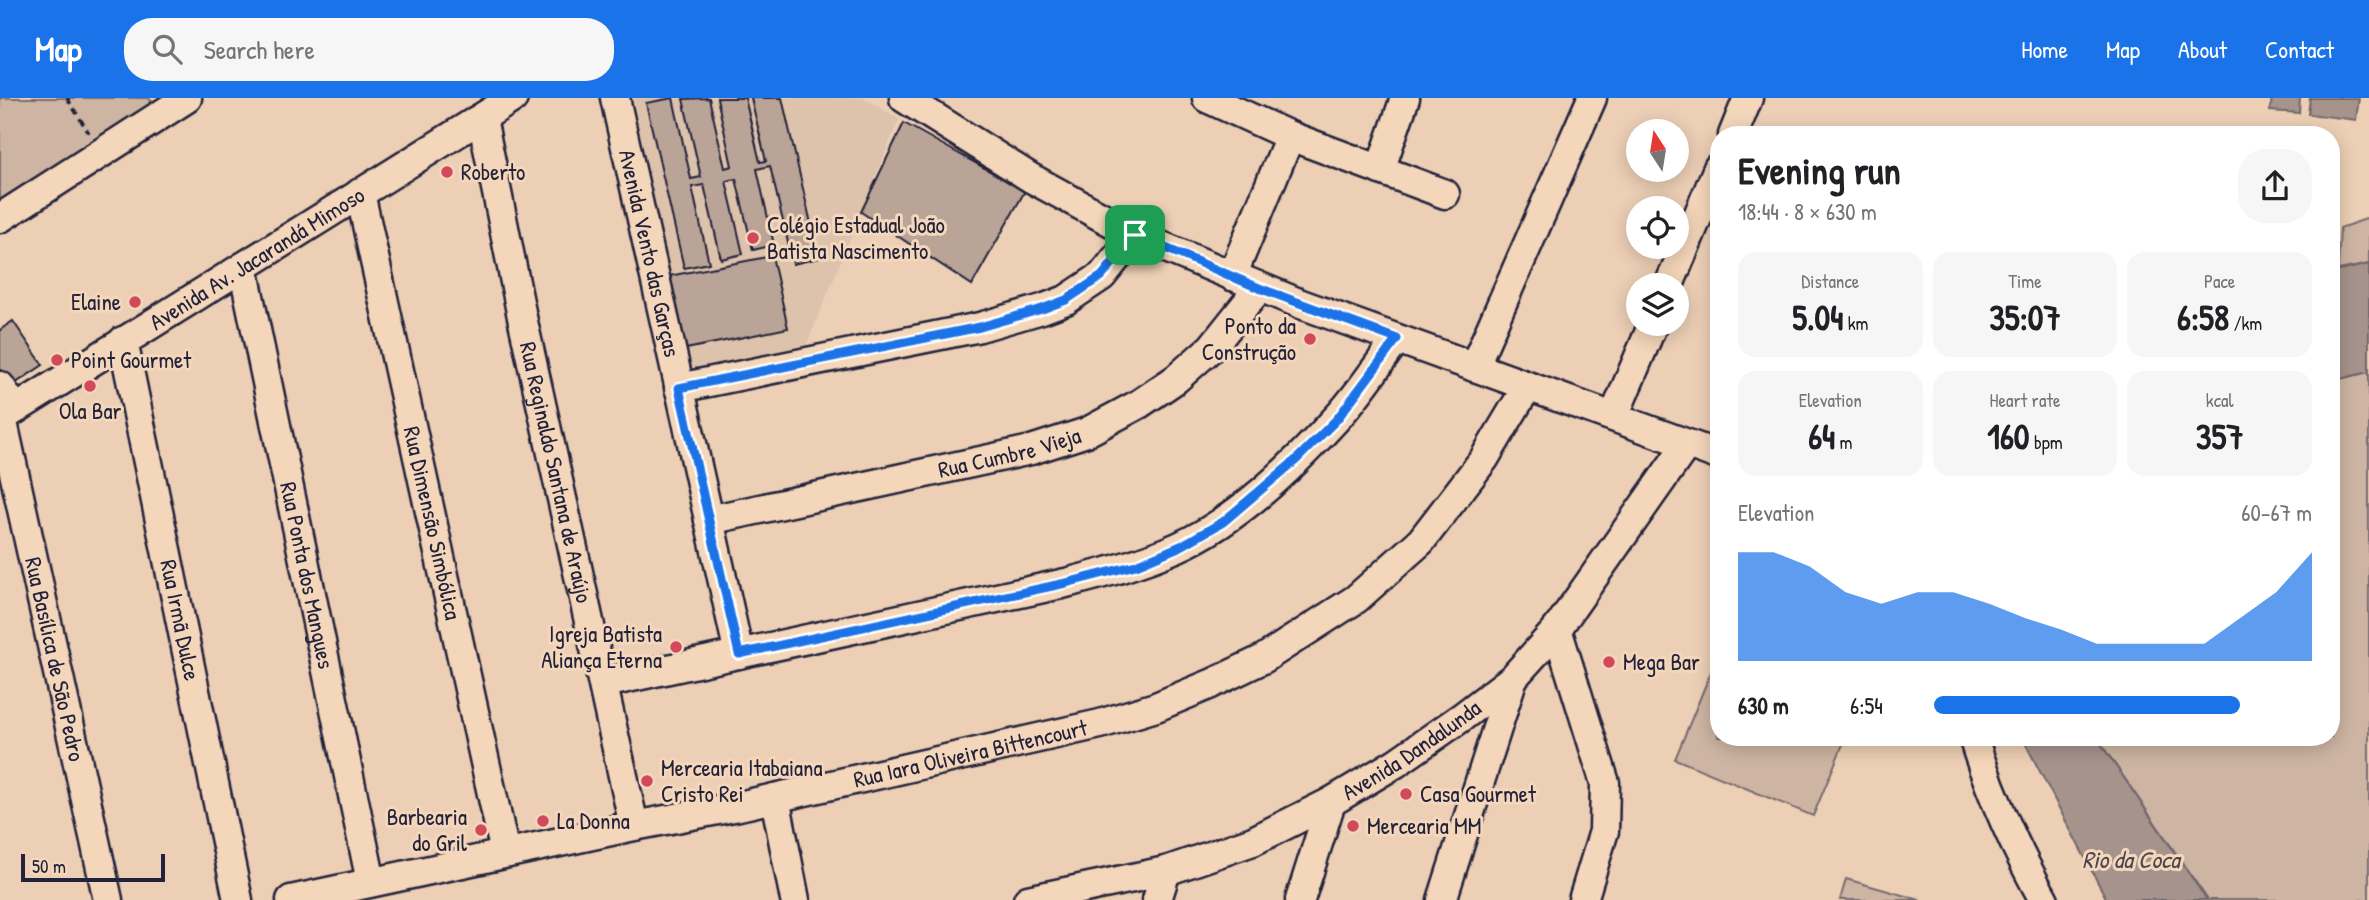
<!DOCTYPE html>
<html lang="en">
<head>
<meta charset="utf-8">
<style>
  :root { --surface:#fff; --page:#f6f6f6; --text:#202124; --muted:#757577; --accent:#1a73e8 }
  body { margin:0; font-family:"Patrick Hand",sans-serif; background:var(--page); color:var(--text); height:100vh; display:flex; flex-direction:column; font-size:26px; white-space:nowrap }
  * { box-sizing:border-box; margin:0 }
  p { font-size:23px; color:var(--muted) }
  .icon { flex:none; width:38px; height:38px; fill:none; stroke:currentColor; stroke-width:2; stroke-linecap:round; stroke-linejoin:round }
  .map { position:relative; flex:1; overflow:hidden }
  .drawer { position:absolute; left:1710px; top:28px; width:630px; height:620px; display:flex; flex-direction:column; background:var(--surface); border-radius:28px; box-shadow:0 4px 18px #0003 }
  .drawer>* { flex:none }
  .needle { width:46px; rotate:348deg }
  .fabs { position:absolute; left:1626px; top:21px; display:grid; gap:14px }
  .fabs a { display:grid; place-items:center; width:63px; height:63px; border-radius:50%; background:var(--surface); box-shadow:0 4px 18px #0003; font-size:35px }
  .scale { position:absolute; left:21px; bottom:18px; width:144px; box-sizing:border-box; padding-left:7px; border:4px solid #22223b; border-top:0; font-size:19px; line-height:24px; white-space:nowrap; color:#22223b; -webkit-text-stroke:5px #f4d6ba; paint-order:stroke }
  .pin { position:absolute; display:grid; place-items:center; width:60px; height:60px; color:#fff; margin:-30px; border-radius:14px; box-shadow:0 4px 10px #0006 }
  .round { display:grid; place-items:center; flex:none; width:74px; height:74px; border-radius:28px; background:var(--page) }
  .overview { display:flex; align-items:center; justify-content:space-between; height:119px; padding:0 28px }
  h1 { font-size:38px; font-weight:800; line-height:52px }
  .stats { display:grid; grid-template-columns:repeat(3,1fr); gap:10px; height:119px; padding:7px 28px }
  .stats div { display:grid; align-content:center; border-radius:18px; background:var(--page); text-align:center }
  .stats b { font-size:35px; font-weight:800 }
  .stats small { font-size:19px; font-weight:400 }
  .stats p { font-size:19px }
  .chart { height:196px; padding:14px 28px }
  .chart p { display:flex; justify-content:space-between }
  .chart svg { width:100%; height:126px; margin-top:7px; fill:var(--accent); opacity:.7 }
  ul { padding:0 28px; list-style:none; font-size:23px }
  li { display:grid; grid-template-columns:112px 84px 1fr; align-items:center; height:52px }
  li i { height:18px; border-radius:9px; background:var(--accent) }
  header { display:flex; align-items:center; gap:42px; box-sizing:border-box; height:98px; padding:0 35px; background:var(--accent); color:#fff }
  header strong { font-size:33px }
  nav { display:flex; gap:38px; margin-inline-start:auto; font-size:24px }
  .search { width:490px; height:63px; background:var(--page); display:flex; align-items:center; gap:18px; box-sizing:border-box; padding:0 24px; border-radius:28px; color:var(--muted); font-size:26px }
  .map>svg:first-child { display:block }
  .built { fill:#ddc2ac }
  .green { fill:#ceb5a3; stroke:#786c6f; stroke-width:2 }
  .water { fill:#a6938c; stroke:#71666c; stroke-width:2 }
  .building { fill:#b9a497; stroke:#22223b; stroke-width:2 }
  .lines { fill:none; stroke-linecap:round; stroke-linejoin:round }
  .minor-casing { stroke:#22223b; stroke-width:33 }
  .path { stroke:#22223b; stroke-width:3.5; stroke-dasharray:7 5; stroke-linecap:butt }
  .minor { stroke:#f4d6ba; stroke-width:28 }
  .route-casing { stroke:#fff; stroke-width:14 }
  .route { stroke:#1a73e8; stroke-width:9 }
  .poi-dot { fill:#d1495b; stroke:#f4d6ba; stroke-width:2.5 }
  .labels { text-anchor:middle; stroke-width:6; stroke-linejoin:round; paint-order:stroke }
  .poi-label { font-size:23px; fill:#22223b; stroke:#f4d6ba; text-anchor:start }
  .street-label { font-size:23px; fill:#22223b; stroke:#f4d6ba }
  .water-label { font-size:24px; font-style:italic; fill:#4a4453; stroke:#f4d6ba }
</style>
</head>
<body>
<header>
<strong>Map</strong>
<div class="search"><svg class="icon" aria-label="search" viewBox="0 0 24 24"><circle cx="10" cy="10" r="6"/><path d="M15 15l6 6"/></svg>Search here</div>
<nav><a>Home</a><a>Map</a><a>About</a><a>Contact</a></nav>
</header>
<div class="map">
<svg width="2369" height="802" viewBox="0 0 2369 802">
  <rect width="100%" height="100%" fill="#eccfb5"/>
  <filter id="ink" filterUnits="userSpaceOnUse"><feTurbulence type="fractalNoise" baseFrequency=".0143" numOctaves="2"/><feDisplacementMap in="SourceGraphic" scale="14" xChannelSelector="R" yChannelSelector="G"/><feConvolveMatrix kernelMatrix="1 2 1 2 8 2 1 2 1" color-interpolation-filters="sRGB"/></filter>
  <g filter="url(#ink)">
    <path class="built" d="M622 0H864L899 21 802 258 689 274Z"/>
    <path class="green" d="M0 0H149L155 9 0 106Z
      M2369 120V166L2338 172 2340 130Z
      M2369 274V802H2208L2101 646 2099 639H2331V283Z
      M1718 557V639H1846L1813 718 1675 661Z
      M1846 781 1920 802H1840Z"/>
    <path class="water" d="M2272 0H2300L2299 15 2270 13Z
      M2310 0H2359L2356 22 2308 16Z
      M2369 166V274L2331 283V175Z
      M2022 639H2099L2101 646 2207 802H2107Z"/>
    <path class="building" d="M673 0 691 81 701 79 683 1 709 0 725 70 732 68 717 0H745L760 64 766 63 751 0H782L819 160 793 166 770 68 757 71 774 147 753 152 736 81 726 83 743 156 721 161 704 87 692 89 709 165 684 170 646 5Z
      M904 25 1025 93 972 187 861 114Z
      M772 158 788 230 686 251 669 178Z
      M13 223 43 267 10 289 0 274V232Z"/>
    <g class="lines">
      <defs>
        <g id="minor">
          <path id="s1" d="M615 0 739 556"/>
          <path d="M904 0 1031 80 1135 137 1301 206 1718 357"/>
          <path d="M1207 0 1290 38 1445 96"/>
          <path id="s2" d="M482 20 522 219 634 728"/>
          <path d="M1733 37 1748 0"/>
          <path d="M1380 72 1405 0"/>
          <path id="s3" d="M360 95 505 755"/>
          <path d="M0 120 187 0"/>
          <path id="s4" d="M243 169 371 784"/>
          <path d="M1232 178 1290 38"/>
          <path d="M1669 187 1718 70"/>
          <path id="s5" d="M123 243 238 802"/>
          <path d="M1474 269 1592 0"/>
          <path d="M0 288 15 311"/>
          <path d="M679 290 980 229 1042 211 1066 202 1102 178 1135 137"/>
          <path d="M1614 318 1653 226"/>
          <path id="s6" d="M2 320 108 802"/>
          <path id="s7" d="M0 321 513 0"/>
          <path id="s8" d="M709 422 1031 352 1087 334 1139 306 1176 281 1212 249 1259 190"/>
          <path d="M1557 531 1605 685 1604 733 1583 802"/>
          <path d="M604 585 1066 485C1105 475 1142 465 1178 449 1238 422 1291 370 1335 322 1358 298 1377 268 1397 241"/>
          <path d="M1973 639C1991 698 2014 748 2044 802"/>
          <path d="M775 700 795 802"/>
          <path id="s9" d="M291 802 634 728 739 708 1100 626 1156 609 1211 586 1263 561 1356 501 1421 443 1484 361 1527 289"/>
          <path id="s10" d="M1028 802 1166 773 1253 743 1331 704 1396 665 1462 619 1513 580 1557 531 1687 346"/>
          <path d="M1157 802 1166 773"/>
          <path d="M1300 802 1331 704"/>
          <path d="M1442 802 1513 580"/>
        </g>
      </defs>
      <use href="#minor" class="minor-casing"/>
      <path class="path" d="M67 0 89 35"/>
      <use href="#minor" class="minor"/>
    </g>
  </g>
  <g class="lines" filter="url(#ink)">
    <defs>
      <path id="route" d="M1135 137 1259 190 1397 241 1337 321 1296 362 1223 424 1181 448 1136 467 1066 485 739 556 679 290 980 229 1042 211 1066 202 1102 178Z"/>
    </defs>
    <use href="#route" class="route-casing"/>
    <use href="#route" class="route"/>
  </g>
  <g class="poi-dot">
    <circle cx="447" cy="74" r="7"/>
    <circle cx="753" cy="140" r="7"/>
    <circle cx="135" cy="204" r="7"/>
    <circle cx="1310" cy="241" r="7"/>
    <circle cx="57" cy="262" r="7"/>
    <circle cx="90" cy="288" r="7"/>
    <circle cx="676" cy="549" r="7"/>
    <circle cx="1609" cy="564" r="7"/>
    <circle cx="647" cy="683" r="7"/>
    <circle cx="1406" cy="696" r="7"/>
    <circle cx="543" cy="723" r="7"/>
    <circle cx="1353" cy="728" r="7"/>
    <circle cx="481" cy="732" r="7"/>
  </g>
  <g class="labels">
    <g class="poi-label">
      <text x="461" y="82">Roberto</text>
      <text x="767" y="135">Colégio Estadual João<tspan x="767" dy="26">Batista Nascimento</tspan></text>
      <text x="121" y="212" text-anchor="end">Elaine</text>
      <text x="1296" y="236" text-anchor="end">Ponto da<tspan x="1296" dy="26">Construção</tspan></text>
      <text x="71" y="270">Point Gourmet</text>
      <text x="90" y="321" text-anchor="middle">Ola Bar</text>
      <text x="662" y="544" text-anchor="end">Igreja Batista<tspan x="662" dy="26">Aliança Eterna</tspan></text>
      <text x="1623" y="572">Mega Bar</text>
      <text x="661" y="678">Mercearia Itabaiana<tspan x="661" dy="26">Cristo Rei</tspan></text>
      <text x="1420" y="704">Casa Gourmet</text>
      <text x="467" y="727" text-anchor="end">Barbearia<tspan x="467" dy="26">do Gril</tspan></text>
      <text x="557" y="731">La Donna</text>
      <text x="1367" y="736">Mercearia MM</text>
    </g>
    <g class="street-label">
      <text dy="8" stroke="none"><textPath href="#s1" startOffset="159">Avenida Vento das Garças</textPath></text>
      <text dy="8" stroke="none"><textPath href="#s7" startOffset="303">Avenida Av. Jacarandá Mimoso</textPath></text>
      <text dy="8" stroke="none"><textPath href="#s8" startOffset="308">Rua Cumbre Vieja</textPath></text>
      <text dy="8" stroke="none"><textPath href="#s2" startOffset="362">Rua Reginaldo Santana de Araújo</textPath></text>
      <text dy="8" stroke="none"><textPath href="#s3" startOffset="338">Rua Dimensão Simbólica</textPath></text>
      <text dy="8" stroke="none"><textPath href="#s4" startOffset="315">Rua Ponta dos Mangues</textPath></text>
      <text dy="8" stroke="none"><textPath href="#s5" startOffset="285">Rua Irmã Dulce</textPath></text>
      <text dy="8" stroke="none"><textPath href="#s6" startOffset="247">Rua Basílica de São Pedro</textPath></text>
      <text dy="8" stroke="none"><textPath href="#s10" startOffset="416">Avenida Dandalunda</textPath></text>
      <text dy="8" stroke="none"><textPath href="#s9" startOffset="695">Rua Iara Oliveira Bittencourt</textPath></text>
    </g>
    <g class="water-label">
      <text x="2131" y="770">Rio da Coca</text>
    </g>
  </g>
</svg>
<div class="fabs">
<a><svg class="needle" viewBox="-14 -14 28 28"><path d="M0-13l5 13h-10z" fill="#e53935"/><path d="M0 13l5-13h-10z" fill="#757577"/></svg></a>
<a><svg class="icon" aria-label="locate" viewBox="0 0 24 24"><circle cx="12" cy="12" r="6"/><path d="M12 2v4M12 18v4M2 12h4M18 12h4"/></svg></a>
<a><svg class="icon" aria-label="layers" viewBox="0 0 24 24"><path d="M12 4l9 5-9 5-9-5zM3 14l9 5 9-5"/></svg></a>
</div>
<div class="scale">50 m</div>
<div class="pin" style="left:1135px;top:137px;background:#1e9e55"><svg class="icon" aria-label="arrive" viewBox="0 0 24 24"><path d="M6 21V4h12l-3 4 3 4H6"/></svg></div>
<section class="drawer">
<div class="overview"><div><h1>Evening run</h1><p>18:44 · 8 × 630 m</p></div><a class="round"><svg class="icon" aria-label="share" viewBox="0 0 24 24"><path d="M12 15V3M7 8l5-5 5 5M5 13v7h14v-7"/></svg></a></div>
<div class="stats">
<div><p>Distance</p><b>5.04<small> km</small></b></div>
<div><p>Time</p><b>35:07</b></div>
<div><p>Pace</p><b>6:58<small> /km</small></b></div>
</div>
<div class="stats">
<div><p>Elevation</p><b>64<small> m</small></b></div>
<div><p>Heart rate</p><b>160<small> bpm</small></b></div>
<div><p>kcal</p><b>357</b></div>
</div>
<div class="chart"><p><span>Elevation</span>60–67 m</p>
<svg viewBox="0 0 160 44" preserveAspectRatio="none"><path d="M0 44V6L10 6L20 11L30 20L40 24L50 20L60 20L70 24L80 29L90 33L100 38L110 38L120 38L130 38L140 29L150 20L160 6V44z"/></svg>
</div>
<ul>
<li><b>630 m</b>6:54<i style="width:81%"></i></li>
</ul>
</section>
</div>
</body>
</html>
